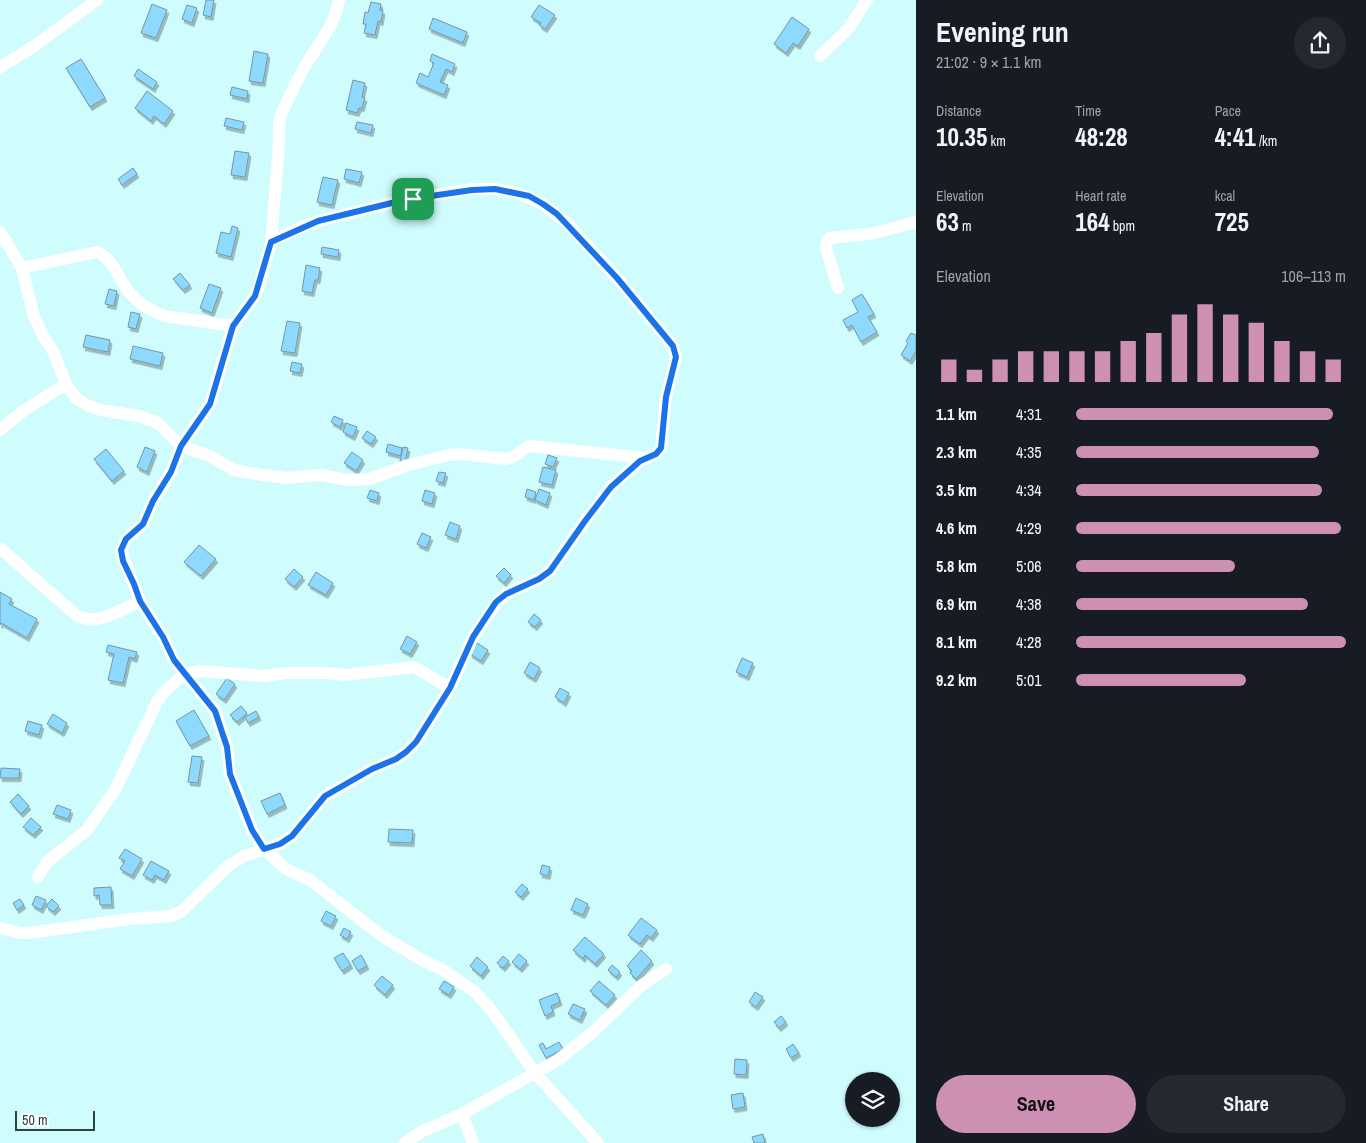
<!DOCTYPE html>
<html lang="en">
<head>
<meta charset="utf-8">
<style>
  :root { --surface:#171b24; --page:#242831; --text:#f1f3f6; --muted:#9ea1a6; --accent:#cd90b3 }
  body { margin:0; font-family:"Archivo Narrow",sans-serif; background:var(--page); color:var(--text); height:100vh; display:flex; flex-direction:column; font-size:19px; white-space:nowrap }
  * { box-sizing:border-box; margin:0 }
  p { font-size:16px; color:var(--muted) }
  .icon { flex:none; width:28px; height:28px; fill:none; stroke:currentColor; stroke-width:2; stroke-linecap:round; stroke-linejoin:round }
  .map { position:relative; flex:1; overflow:hidden }
  .sheet { display:flex; flex-direction:column; background:var(--surface); width:450px }
  .sheet>* { flex:none }
  .buttons { position:absolute; left:845px; top:1072px; display:grid; gap:10px }
  .buttons a { display:grid; place-items:center; width:55px; height:55px; border-radius:50%; background:var(--surface); box-shadow:0 1px 4px #0004; font-size:25px }
  .scale { position:absolute; left:15px; bottom:12px; width:80px; box-sizing:border-box; padding-left:5px; border:2px solid #2f4141; border-top:0; font-size:14px; line-height:18px; white-space:nowrap; color:#2f4141; -webkit-text-stroke:4px #fff; paint-order:stroke }
  .pin { position:absolute; display:grid; place-items:center; width:42px; height:42px; color:#fff; margin:-21px; border-radius:10px; box-shadow:0 2px 8px #0006 }
  .round { display:grid; place-items:center; flex:none; width:52px; height:52px; border-radius:26px; background:var(--page) }
  .summary { display:flex; align-items:center; justify-content:space-between; height:85px; padding:0 20px }
  h1 { font-size:28px; font-weight:700; line-height:38px }
  .stats { display:grid; grid-template-columns:repeat(3,1fr); gap:8px; height:85px; padding:5px 20px }
  .stats div { display:grid; align-content:center }
  .stats b { font-size:25px; font-weight:700 }
  .stats small { font-size:14px; font-weight:400 }
  .stats p { font-size:14px }
  .chart { height:140px; padding:10px 20px }
  .chart p { display:flex; justify-content:space-between }
  .chart svg { width:100%; height:90px; margin-top:5px; stroke:var(--accent); stroke-width:6 }
  .cta { display:flex; gap:10px; margin-top:auto; padding:10px 20px }
  .cta a { flex:1; height:58px; border-radius:30px; background:var(--accent); color:#111; font-size:20px; font-weight:700; line-height:58px; text-align:center }
  .cta a+a { background:var(--page); color:var(--text) }
  ul { padding:0 20px; list-style:none; font-size:16px }
  li { display:grid; grid-template-columns:80px 60px 1fr; align-items:center; height:38px }
  li i { height:12px; border-radius:6px; background:var(--accent) }
  main { display:flex; flex:1; min-height:0 }
  .map>svg:first-child { display:block }
  .building { fill:#8edafe; stroke:#7496a7; filter:url(#shadow) }
  .lines { fill:none; stroke-linecap:round; stroke-linejoin:round }
  .street { stroke:#fff; stroke-width:12 }
  .route-casing { stroke:#fff; stroke-width:10 }
  .route { stroke:#1a73e8; stroke-width:6 }
</style>
</head>
<body>
<main>
<div class="map">
<svg width="916" height="1143" viewBox="0 0 916 1143">
  <defs>
    <filter id="shadow"><feDropShadow dx="2" dy="3.5" stdDeviation="0" flood-color="#0004"/></filter>
  </defs>
  <rect width="100%" height="100%" fill="#cffcfd"/>
  <path class="building" d="M206 0H214L211 17 203 15Z
    M371 2 381 4 380 10 383 11 381 22 378 21 375 35 364 33 366 24H363L365 12 368 13Z
    M152 4 167 10 156 38 141 33Z
    M187 5 197 8 192 23 182 19Z
    M539 5 555 15 545 29 539 25 541 23 531 17Z
    M792 17 809 29 798 46 793 43 786 53 774 44Z
    M433 18 467 32 463 43 429 29Z
    M254 51 268 54 263 83 249 81Z
    M432 54 455 64 452 72 446 69 440 82 448 85 444 95 416 83 420 73 428 77 434 63 430 61Z
    M81 59 105 98 90 107 66 68Z
    M138 69 157 82 153 89 134 76Z
    M353 80 365 83 362 97 365 98 362 108H359L357 113 346 110Z
    M232 87 248 91 247 99 230 95Z
    M147 91 173 111 164 124 154 116 151 121 135 108Z
    M226 118 244 122 242 130 224 126Z
    M357 122 373 125 371 133 355 129Z
    M235 151 249 153 245 177 231 175Z
    M133 168 137 174 122 185 118 179Z
    M346 169 362 172 359 183 344 179Z
    M323 177 338 180 332 205 317 202Z
    M232 226 238 228 231 257 216 253 221 232 230 234Z
    M322 247 339 250 338 257 321 254Z
    M306 265 320 268 318 280H315L312 293 302 291Z
    M180 273 190 285 183 290 173 279Z
    M209 284 221 288 212 313 200 308Z
    M109 289 117 291 114 306 105 304Z
    M862 294 874 314 868 317 877 332 861 342 852 325 847 328 843 320 858 312 852 300Z
    M131 312 140 314 136 329 128 327Z
    M287 321 300 323 295 353 281 351Z
    M911 333 916 335V351L910 361 901 355 908 343 906 341Z
    M86 335 110 340 108 352 83 347Z
    M133 346 163 353 160 366 130 359Z
    M292 362 302 364 300 373 290 371Z
    M334 416 343 420 340 427 331 422Z
    M346 423 357 427 353 437 343 432Z
    M367 431 376 437 371 444 362 438Z
    M388 444 402 448 401 456 386 452Z
    M145 447 155 451 147 472 137 467Z
    M403 447 408 448 405 462 400 461Z
    M106 449 124 471 112 481 94 459Z
    M352 452 363 460 356 471 344 463Z
    M548 455 557 458 553 467 545 464Z
    M543 467 556 470 552 485 539 482Z
    M439 472 446 473 443 483 436 481Z
    M527 489 536 492 534 500 525 497Z
    M539 489 550 493 546 505 535 500Z
    M370 490 379 493 377 501 367 498Z
    M425 490 435 493 432 504 422 501Z
    M450 522 460 526 456 539 445 535Z
    M422 533 431 537 426 548 417 544Z
    M199 545 216 559 201 576 184 562Z
    M504 568 511 575 504 583 496 576Z
    M294 569 303 577 294 587 285 579Z
    M316 572 333 583 326 595 308 585Z
    M0 592 12 599 9 604 37 619 27 638 1 623 0 625Z
    M534 614 541 620 535 627 528 622Z
    M407 636 417 642 410 654 400 649Z
    M477 643 488 650 481 661 470 654Z
    M108 645 137 652 135 659 129 657 123 683 108 680 114 654 106 652Z
    M742 658 753 663 747 677 736 672Z
    M530 662 540 668 534 679 524 673Z
    M227 678 235 684 224 700 216 694Z
    M560 688 569 693 564 703 555 697Z
    M241 706 247 713 237 722 230 715Z
    M194 710 209 736 190 746 176 721Z
    M256 711 259 717 248 723 245 717Z
    M53 714 67 723 62 733 47 724Z
    M28 721 42 725 39 735 25 731Z
    M192 756 202 757 198 783 188 782Z
    M1 768 20 769 19 778H0Z
    M280 793 285 805 267 814 261 801Z
    M18 794 29 806 21 814 10 802Z
    M57 805 71 810 68 819 53 814Z
    M31 818 41 827 33 835 23 827Z
    M389 829 413 830 412 843 388 842Z
    M125 849 142 859 132 876 120 869 125 861 119 858Z
    M151 861 169 871 164 880 155 875 152 880 143 875Z
    M542 865 550 867 548 876 540 874Z
    M522 884 528 889 521 897 515 892Z
    M111 887 112 905H100L99 895 94 896V888Z
    M36 896 46 900 41 910 32 905Z
    M576 898 588 904 583 915 571 910Z
    M20 899 24 905 17 910 13 903Z
    M52 899 59 906 53 912 46 906Z
    M326 911 336 916 331 926 321 921Z
    M641 918 657 930 651 938 647 935 640 944 628 935Z
    M344 928 351 932 347 939 340 935Z
    M585 937 604 954 595 964 585 955 583 959 573 950Z
    M641 950 652 961 636 979 630 973 632 971 627 966Z
    M343 953 351 965 342 971 334 958Z
    M519 954 527 961 520 969 512 962Z
    M361 955 367 966 358 971 352 961Z
    M503 956 509 961 503 968 497 963Z
    M477 957 488 967 481 976 470 966Z
    M612 965 620 972 616 977 608 970Z
    M382 976 393 985 385 995 374 985Z
    M444 981 454 987 449 995 439 989Z
    M599 981 615 995 606 1005 590 991Z
    M755 992 763 997 756 1007 749 1002Z
    M557 993 560 1002 551 1006 553 1012 545 1016 539 1000Z
    M573 1004 585 1009 580 1020 568 1014Z
    M781 1016 786 1022 779 1028 774 1022Z
    M559 1042 563 1049 546 1058 539 1045 543 1043 546 1049Z
    M793 1044 799 1053 791 1058 786 1049Z
    M735 1059 747 1060 746 1075 734 1074Z
    M743 1093 745 1107 733 1109 731 1095Z
    M763 1134 765 1143H754L752 1137Z"/>
  <g class="lines">
    <path class="street" d="M339 0C335 25 318 45 305 66 296 82 288 99 281 115L279 124V144L271 242 259 287 255 296 233 326 210 404 181 446 171 472 153 501 143 524 126 539 121 551 140 601 163 637 174 660 215 711 227 747 230 774 252 830 264 849 286 869 310 880 382 936 422 960 443 970 475 992 492 1011 535 1073 598 1143
      M820 56 848 29 867 0
      M0 67 33 47 97 0
      M0 232 22 268 34 317 43 336 53 351 66 384 76 398 87 405 100 410 139 416 158 423 181 446 210 456 234 470 262 475 287 478 319 475 349 480 370 479 408 465 449 455 460 454 506 459C516 458 521 449 530 446L646 458
      M22 268 97 252C114 259 118 279 129 292 138 303 151 311 164 316L233 326
      M838 288 826 248 827 241 830 238 870 234 916 222
      M0 430 23 411 66 384
      M0 548 77 616C99 626 120 610 140 601
      M38 877 47 862 87 830 115 790 158 700 167 689 185 674 201 671 264 676 286 673H329L345 675 414 667 450 688
      M0 928 21 933H29L130 919 171 916 182 911 228 866 244 856 280 844 292 836 325 796 372 769 396 759 406 752 416 742 450 688 473 637 497 602 506 594 539 579 550 571 585 521 611 487 640 461 656 454 661 448 666 397 676 357 673 346 617 278 568 224 543 204 518 193 495 189H472L404 200 319 221 301 227 271 242
      M462 1114 473 1143
      M405 1143 421 1132 462 1114 558 1060 593 1032 642 985 666 969"/>
  </g>
  <g class="lines">
    <defs>
      <path id="route" d="M495 189 529 196 543 204 557 214 617 278 673 346 676 357 666 397 661 448 656 454 640 461 611 487 585 521 550 571 539 579 506 594 496 602 473 637 450 688 416 742 406 752 396 759 372 769 325 796 292 836 280 844 264 849 252 830 230 774 227 747 215 711 174 660 163 637 140 601 134 584 123 561 121 550 126 539 143 524 153 501 171 472 181 446 210 404 233 326 255 296 271 242 318 221 404 200 472 190Z"/>
    </defs>
    <use href="#route" class="route-casing"/>
    <use href="#route" class="route"/>
  </g>
</svg>
<div class="buttons">
<a><svg class="icon" aria-label="layers" viewBox="0 0 24 24"><path d="M12 4l9 5-9 5-9-5zM3 14l9 5 9-5"/></svg></a>
</div>
<div class="scale">50 m</div>
<div class="pin" style="left:413px;top:199px;background:#1e9e55"><svg class="icon" aria-label="arrive" viewBox="0 0 24 24"><path d="M6 21V4h12l-3 4 3 4H6"/></svg></div>
</div>
<section class="sheet">
<div class="summary"><div><h1>Evening run</h1><p>21:02 · 9 × 1.1 km</p></div><a class="round"><svg class="icon" aria-label="share" viewBox="0 0 24 24"><path d="M12 15V3M7 8l5-5 5 5M5 13v7h14v-7"/></svg></a></div>
<div class="stats">
<div><p>Distance</p><b>10.35<small> km</small></b></div>
<div><p>Time</p><b>48:28</b></div>
<div><p>Pace</p><b>4:41<small> /km</small></b></div>
</div>
<div class="stats">
<div><p>Elevation</p><b>63<small> m</small></b></div>
<div><p>Heart rate</p><b>164<small> bpm</small></b></div>
<div><p>kcal</p><b>725</b></div>
</div>
<div class="chart"><p><span>Elevation</span>106–113 m</p>
<svg viewBox="0 0 160 44" preserveAspectRatio="none"><path d="M5 44V33M15 44V38M25 44V33M35 44V29M45 44V29M55 44V29M65 44V29M75 44V24M85 44V20M95 44V11M105 44V6M115 44V11M125 44V15M135 44V24M145 44V29M155 44V33"/></svg>
</div>
<ul>
<li><b>1.1 km</b>4:31<i style="width:95%"></i></li>
<li><b>2.3 km</b>4:35<i style="width:90%"></i></li>
<li><b>3.5 km</b>4:34<i style="width:91%"></i></li>
<li><b>4.6 km</b>4:29<i style="width:98%"></i></li>
<li><b>5.8 km</b>5:06<i style="width:59%"></i></li>
<li><b>6.9 km</b>4:38<i style="width:86%"></i></li>
<li><b>8.1 km</b>4:28<i style="width:100%"></i></li>
<li><b>9.2 km</b>5:01<i style="width:63%"></i></li>
</ul>
<div class="cta"><a>Save</a><a>Share</a></div>
</section>
</main>
</body>
</html>
